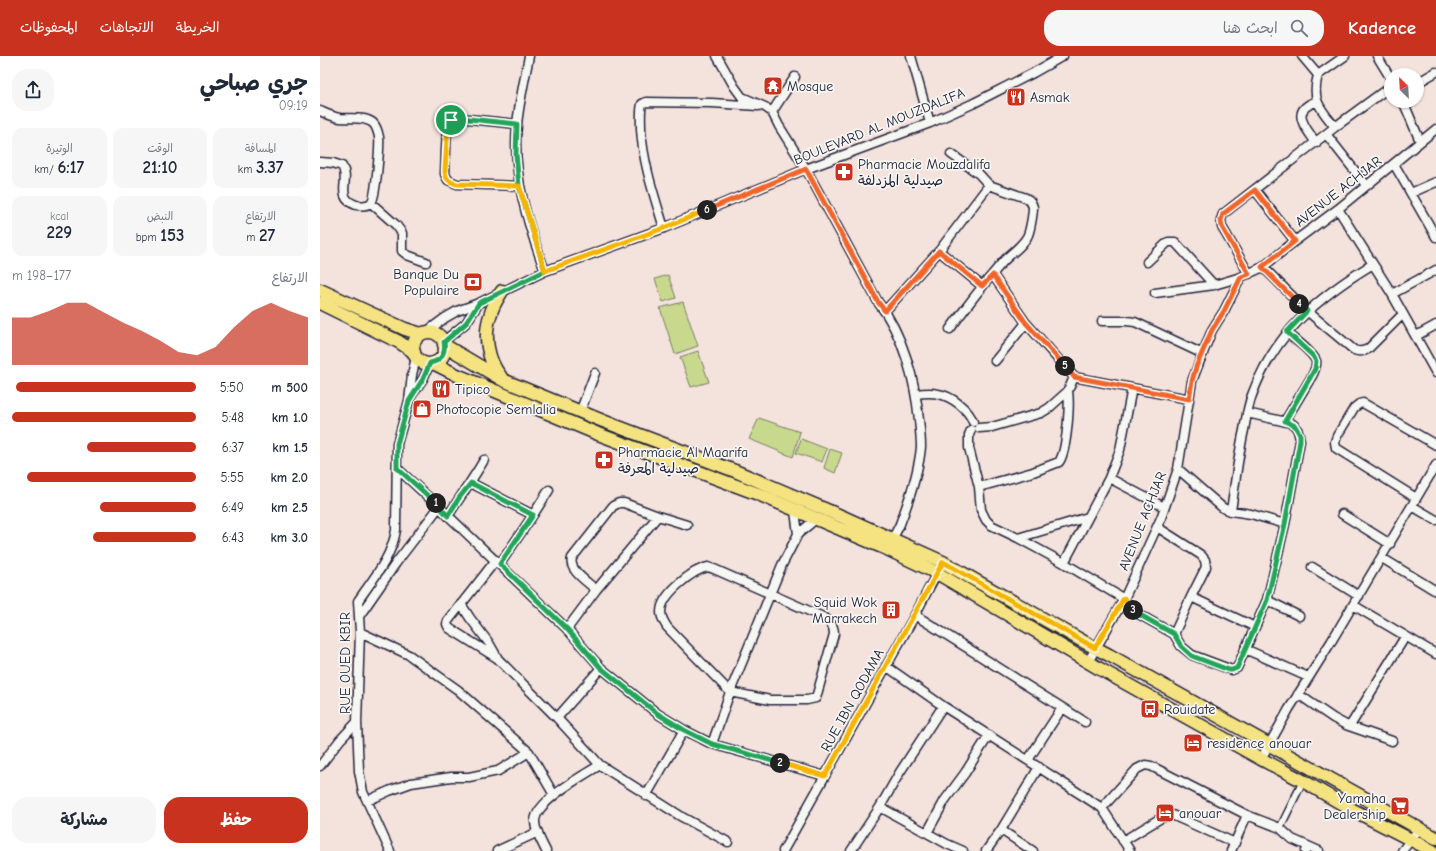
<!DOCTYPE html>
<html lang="ar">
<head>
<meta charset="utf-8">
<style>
  :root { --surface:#fff; --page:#f6f6f7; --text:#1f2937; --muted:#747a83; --accent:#c8321e }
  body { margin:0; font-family:"Comic Neue","Playpen Sans Arabic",sans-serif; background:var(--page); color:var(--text); direction:rtl; height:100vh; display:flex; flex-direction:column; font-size:15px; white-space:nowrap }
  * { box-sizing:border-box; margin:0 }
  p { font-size:13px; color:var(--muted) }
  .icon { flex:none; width:22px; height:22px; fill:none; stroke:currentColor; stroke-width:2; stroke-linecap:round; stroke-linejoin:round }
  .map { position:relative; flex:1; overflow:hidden; direction:ltr }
  .panel { display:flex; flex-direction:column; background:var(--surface); width:320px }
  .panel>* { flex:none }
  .needle { width:26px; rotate:336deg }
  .tools { position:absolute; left:1064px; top:12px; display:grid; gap:8px }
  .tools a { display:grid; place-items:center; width:40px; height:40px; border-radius:50%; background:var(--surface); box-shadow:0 1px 3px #0004; font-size:20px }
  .pin { position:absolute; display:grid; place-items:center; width:34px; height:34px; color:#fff; margin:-17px; border:2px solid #fff; border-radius:50%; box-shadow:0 1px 4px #0007 }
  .km { position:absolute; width:20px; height:20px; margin:-10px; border-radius:50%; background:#222; color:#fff; font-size:11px; line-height:20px; text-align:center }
  .round { display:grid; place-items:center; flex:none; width:42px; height:42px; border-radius:16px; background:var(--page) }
  .headline { display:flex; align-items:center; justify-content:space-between; height:68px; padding:0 12px }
  h1 { font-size:22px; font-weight:700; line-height:30px }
  .metrics { display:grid; grid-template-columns:repeat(3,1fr); gap:6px; height:68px; padding:4px 12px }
  .metrics div { display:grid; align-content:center; border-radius:10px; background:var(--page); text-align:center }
  .metrics b { font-size:17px; font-weight:700 }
  .metrics small { font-size:11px; font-weight:400 }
  .metrics p { font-size:11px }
  .chart { height:112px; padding:8px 12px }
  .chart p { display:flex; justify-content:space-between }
  .chart svg { width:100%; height:72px; margin-top:4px; fill:var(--accent); opacity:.7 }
  .button { display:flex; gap:8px; margin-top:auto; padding:8px 12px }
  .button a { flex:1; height:46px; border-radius:16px; background:var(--accent); color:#fff; font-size:16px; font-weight:700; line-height:46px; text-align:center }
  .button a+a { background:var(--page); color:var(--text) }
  ul { padding:0 12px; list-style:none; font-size:13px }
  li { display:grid; grid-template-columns:64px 48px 1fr; align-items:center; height:30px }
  li i { height:10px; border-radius:5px; background:var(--accent) }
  header { display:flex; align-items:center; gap:24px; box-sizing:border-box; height:56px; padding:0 20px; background:var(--accent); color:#fff }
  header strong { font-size:19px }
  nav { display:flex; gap:22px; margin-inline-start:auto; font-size:14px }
  .search { width:280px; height:36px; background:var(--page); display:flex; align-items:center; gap:10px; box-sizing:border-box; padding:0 14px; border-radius:16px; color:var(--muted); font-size:15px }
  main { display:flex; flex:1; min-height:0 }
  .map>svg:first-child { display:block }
  .green { fill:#c8d98d; stroke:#757e64 }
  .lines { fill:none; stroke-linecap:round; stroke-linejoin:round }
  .pedestrian-casing { stroke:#22223b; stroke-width:9 }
  .minor-casing { stroke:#22223b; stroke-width:11 }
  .primary-casing { stroke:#22223b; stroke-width:15 }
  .pedestrian { stroke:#f6f6f2; stroke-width:6 }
  .minor { stroke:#f6f6f2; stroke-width:8 }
  .primary { stroke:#f5e382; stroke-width:12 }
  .split-1-casing { stroke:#fff; stroke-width:8 }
  .split-2-casing { stroke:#fff; stroke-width:8 }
  .split-3-casing { stroke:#fff; stroke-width:8 }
  .split-4-casing { stroke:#fff; stroke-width:8 }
  .split-5-casing { stroke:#fff; stroke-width:8 }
  .split-6-casing { stroke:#fff; stroke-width:8 }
  .split-7-casing { stroke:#fff; stroke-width:8 }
  .split-1 { stroke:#22a559; stroke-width:5 }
  .split-2 { stroke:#22a559; stroke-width:5 }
  .split-3 { stroke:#f5b400; stroke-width:5 }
  .split-4 { stroke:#22a559; stroke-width:5 }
  .split-5 { stroke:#f0652b; stroke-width:5 }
  .split-6 { stroke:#f0652b; stroke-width:5 }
  .split-7 { stroke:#f5b400; stroke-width:5 }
  .labels { text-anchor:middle; stroke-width:3.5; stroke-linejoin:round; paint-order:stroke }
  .poi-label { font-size:14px; fill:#22223b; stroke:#f6f6f2; text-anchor:start }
  .street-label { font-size:14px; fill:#22223b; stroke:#f6f6f2 }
</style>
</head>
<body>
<header>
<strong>Kadence</strong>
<div class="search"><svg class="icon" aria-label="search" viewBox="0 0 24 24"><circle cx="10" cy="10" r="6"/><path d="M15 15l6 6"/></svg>ابحث هنا</div>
<nav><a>الخريطة</a><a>الاتجاهات</a><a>المحفوظات</a></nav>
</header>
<main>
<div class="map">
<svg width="1116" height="795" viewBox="0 0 1116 795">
  <rect width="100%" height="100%" fill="#f4e2dc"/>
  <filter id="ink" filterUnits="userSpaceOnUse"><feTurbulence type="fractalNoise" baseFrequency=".025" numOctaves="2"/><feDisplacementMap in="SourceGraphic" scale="8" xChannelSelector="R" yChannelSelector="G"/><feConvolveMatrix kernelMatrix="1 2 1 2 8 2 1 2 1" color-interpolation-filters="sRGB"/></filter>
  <g filter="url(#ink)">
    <path class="green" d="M348 219 356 242 343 246 335 223Z
      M363 246 378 290 355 298 340 252Z
      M378 295 389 326 371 331 360 301Z
      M439 362 480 376 473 401 429 383Z
      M481 383 507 393 502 406 476 397Z
      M510 393 522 397 515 417 504 412Z"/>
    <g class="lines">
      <defs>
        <path id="pedestrian" d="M960 772 983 725"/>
        <path id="minor" d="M209 0C205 22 199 47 197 69 192 119 208 169 225 215
          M397 0 414 30 422 41 445 51 452 56 459 70 486 113 558 246C583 278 595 324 599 364 600 373 601 382 601 391 599 414 588 447 580 468 577 475 573 481 570 487
          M591 0 610 67
          M982 0 998 19
          M1057 0 1071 23
          M1097 27 1116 16
          M1083 45 1100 85
          M0 55C7 58 13 61 20 62 30 63 45 60 53 67 56 70 58 76 59 81 60 90 56 142 51 147 47 150 40 150 36 149 14 141 31 125 22 110L13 107 0 106
          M452 56 475 21
          M197 68 139 62 131 64 127 68 125 118 128 124 137 128 199 130
          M1015 71C1000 52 991 44 998 19L1025 0
          M1006 78 1046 129
          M996 87C985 70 969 55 997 45
          M1074 108 1116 181
          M935 134 975 185
          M1091 137 1116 126
          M51 147 76 169 82 177V195L87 199 106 206
          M1018 153 1072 238 1116 317
          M344 172C334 139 323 107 321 73 321 65 320 56 322 48L326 46 392 47 438 50
          M619 195 662 230
          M827 206 848 186H855L894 229
          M943 211 987 255 1034 294C1039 296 1043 296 1048 293L1083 258
          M929 218 902 171 901 164 903 158 1015 71 1071 30
          M673 219 706 267 754 321 869 343
          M835 237 894 229 921 221
          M1072 238 1116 214
          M565 255 619 195 669 129
          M782 265H806L815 266 883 298
          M630 273C646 251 663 229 681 208 689 198 701 192 707 181 710 176 713 158 713 151 712 147 710 144 706 142L669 129 659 118 631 98
          M106 276 125 262 137 255 159 247 225 215 344 172 486 113 610 67 652 48 713 17 743 0
          M1096 280 1116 269
          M123 286 146 267 159 247
          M675 305 706 267
          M596 338C603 337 611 336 618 338 632 340 649 354 653 366
          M90 342 103 323 110 307
          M260 356 275 317
          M965 365 992 320C994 316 997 310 996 305 993 297 974 282 967 277
          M659 372 672 371 721 357 729 352 748 335 754 321
          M651 374 649 379V392L659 431 661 454 666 464 671 469 698 482 744 507 804 543 813 555 854 578 861 590 872 599 912 614 917 612 947 544 950 532 965 468 980 385C979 377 978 371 971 367L927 357
          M77 412 119 451 247 573 281 612 338 658 364 674 392 688 505 720
          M858 413 903 452 911 455 931 458 965 468
          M789 422 844 451
          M151 427 213 459
          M659 431 713 416 739 406C747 395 750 349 748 335
          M1096 442 1016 392 1015 386 1017 380 1034 352 1039 348 1043 347 1116 389
          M1092 450 1116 464
          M475 455 478 478
          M911 455C915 428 918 401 924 374 926 363 928 350 932 339 954 278 998 241 1053 208
          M1022 458 1070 488
          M128 460C140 441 153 423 164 404
          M837 471 881 499 885 504 886 511 871 541 935 571
          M698 482 768 461
          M1062 502 1116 535
          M176 504 128 565 127 568 129 572 177 602 237 662 280 709 362 761 408 786
          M744 507 789 422 800 394 812 332
          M180 508 213 459 229 434
          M388 511 394 513 505 562C511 567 514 570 514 578L496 642 487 644H450L410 636 347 571C344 566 341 562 341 556 341 539 372 514 388 511Z
          M992 511 1039 540
          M276 534C268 526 248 514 252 502L293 450 299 447H304L338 460 367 469
          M947 544 979 560
          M141 548 150 562 169 587 177 601
          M1033 549 1116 598
          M40 559 76 507 119 451
          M595 559 765 666
          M247 573 276 534 338 460
          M40 576 89 599 138 634 209 696 234 739
          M854 578 871 541
          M925 593 988 621
          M768 606 804 543 841 462 858 413 872 325 892 274 904 255 921 221 943 211 975 185 1018 153 1116 73
          M566 610 623 650 782 752 810 795
          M978 638 1013 662 1026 669 1072 685
          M237 662 281 612
          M1030 670 1085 581
          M392 688 410 636 462 509 478 478 496 463
          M941 703 969 653 1011 586 1116 409
          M708 704 742 652
          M0 710 20 684 37 666
          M326 740 364 674
          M47 745 69 735 91 727 131 721H149L178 715 209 696
          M560 751 627 788 643 795
          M782 752 817 713 825 709 831 710 927 759 911 795
          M927 759 960 772 972 783 990 791
          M681 774 713 795
          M607 777 625 744 645 717 669 679
          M803 785 841 762 852 759 915 787
          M70 795 43 736 39 715 37 666 40 576 38 545C53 523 72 501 76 474L77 388 89 345 92 319 96 301
          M177 795 218 776
          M226 795C222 787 215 775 215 766 214 746 264 719 280 709
          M463 795 595 559 619 513
          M531 795 560 751 580 716 623 650
          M666 795 681 774 719 711
          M986 795 990 791 999 795
          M1082 795 1099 773"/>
        <path id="primary" d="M0 234 85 273 101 278
          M0 247 79 286 94 296
          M93 292a16 16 0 1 1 32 0a16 16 0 1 1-32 0Z
          M124 289 183 324 283 365 415 415 523 461 623 506 766 587 789 599 1116 782
          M113 307 137 319 278 378 438 438 567 493 617 517 780 613 941 703 983 725 1031 753 1113 795
          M181 321C167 304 163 278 171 257 173 249 178 242 182 235"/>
      </defs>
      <use href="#pedestrian" class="pedestrian-casing"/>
      <use href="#minor" class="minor-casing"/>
      <use href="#primary" class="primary-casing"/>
      <use href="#pedestrian" class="pedestrian"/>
      <use href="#minor" class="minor"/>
      <use href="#primary" class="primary"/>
    </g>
  </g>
  <g class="lines" filter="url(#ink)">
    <defs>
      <path id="split-1" d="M116 447 77 412V388L89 345 103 323 110 307C121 305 126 297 124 286L146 267 159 247 225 215 199 130 196 98 197 68 139 62 131 64"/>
      <path id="split-2" d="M116 447 128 460 139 442 151 427 213 459 180 508 247 573 281 612 338 658 364 674 392 688 460 707"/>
      <path id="split-3" d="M460 707 505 720 623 506 775 592 804 542 813 554"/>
      <path id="split-4" d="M813 554 820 559 854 578 861 590 872 600 909 614H912L917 612 947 544 950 532 965 468 980 385V379L975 370 965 365 995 313 996 305 993 300 967 276 987 255 979 248"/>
      <path id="split-5" d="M745 310 754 321 869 343 872 325 876 311 892 274 904 255 921 221 929 218 902 171 901 164 903 158 935 134 975 185 942 211 979 248"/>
      <path id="split-6" d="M387 154 486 113 558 246 565 255 619 195 662 230 673 219 706 267 745 310"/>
      <path id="split-7" d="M131 64 128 68 125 114C125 123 129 126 137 128L199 130 225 215 344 172 387 154"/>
    </defs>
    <use href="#split-1" class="split-1-casing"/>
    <use href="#split-2" class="split-2-casing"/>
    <use href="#split-3" class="split-3-casing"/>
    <use href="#split-4" class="split-4-casing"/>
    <use href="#split-5" class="split-5-casing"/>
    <use href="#split-6" class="split-6-casing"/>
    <use href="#split-7" class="split-7-casing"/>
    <use href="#split-1" class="split-1"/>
    <use href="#split-2" class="split-2"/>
    <use href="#split-3" class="split-3"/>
    <use href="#split-4" class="split-4"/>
    <use href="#split-5" class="split-5"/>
    <use href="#split-6" class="split-6"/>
    <use href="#split-7" class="split-7"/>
  </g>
  <defs>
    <symbol id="temple-square" viewBox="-11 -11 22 22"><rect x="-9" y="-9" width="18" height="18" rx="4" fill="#c8321e" stroke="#f6f6f2"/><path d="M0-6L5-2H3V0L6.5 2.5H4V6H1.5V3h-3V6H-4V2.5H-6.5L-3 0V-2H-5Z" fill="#fff"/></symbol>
    <symbol id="restaurant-square" viewBox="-11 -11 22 22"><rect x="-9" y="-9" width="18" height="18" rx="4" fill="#c8321e" stroke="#f6f6f2"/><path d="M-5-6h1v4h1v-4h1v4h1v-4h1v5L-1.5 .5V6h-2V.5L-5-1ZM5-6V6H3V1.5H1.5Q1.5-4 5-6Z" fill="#fff"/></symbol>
    <symbol id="pharmacy-square" viewBox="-11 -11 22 22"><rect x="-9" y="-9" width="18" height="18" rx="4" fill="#c8321e" stroke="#f6f6f2"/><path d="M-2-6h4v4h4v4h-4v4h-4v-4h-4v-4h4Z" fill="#fff"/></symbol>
    <symbol id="bank-square" viewBox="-11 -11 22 22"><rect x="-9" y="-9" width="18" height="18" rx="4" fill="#c8321e" stroke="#f6f6f2"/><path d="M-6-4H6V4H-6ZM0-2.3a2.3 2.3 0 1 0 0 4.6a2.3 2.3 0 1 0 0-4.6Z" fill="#fff"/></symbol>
    <symbol id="shop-square" viewBox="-11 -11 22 22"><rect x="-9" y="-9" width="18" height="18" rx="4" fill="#c8321e" stroke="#f6f6f2"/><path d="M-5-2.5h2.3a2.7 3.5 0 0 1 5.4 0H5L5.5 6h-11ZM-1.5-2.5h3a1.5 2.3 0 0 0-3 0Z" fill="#fff"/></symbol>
    <symbol id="building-square" viewBox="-11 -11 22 22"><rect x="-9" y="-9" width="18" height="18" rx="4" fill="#c8321e" stroke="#f6f6f2"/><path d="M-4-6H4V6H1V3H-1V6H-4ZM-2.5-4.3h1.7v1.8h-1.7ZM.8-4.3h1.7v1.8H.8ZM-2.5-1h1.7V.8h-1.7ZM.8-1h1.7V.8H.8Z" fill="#fff"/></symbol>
    <symbol id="bus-square" viewBox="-11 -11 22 22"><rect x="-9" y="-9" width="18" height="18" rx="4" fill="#c8321e" stroke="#f6f6f2"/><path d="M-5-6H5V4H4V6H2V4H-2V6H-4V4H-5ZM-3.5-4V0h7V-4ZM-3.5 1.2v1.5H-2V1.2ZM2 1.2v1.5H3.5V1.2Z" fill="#fff"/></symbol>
    <symbol id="hotel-square" viewBox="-11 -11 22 22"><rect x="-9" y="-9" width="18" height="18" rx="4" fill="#c8321e" stroke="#f6f6f2"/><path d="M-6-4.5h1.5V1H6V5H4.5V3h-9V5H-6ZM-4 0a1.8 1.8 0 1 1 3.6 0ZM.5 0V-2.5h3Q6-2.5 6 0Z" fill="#fff"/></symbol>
    <symbol id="supermarket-square" viewBox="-11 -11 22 22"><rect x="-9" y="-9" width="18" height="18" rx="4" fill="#c8321e" stroke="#f6f6f2"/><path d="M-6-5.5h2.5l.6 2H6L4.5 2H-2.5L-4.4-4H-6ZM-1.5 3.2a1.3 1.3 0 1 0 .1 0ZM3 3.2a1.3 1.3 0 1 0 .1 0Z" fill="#fff"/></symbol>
  </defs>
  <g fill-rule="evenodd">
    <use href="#temple-square" x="442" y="19" width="22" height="22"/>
    <use href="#restaurant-square" x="685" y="30" width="22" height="22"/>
    <use href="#pharmacy-square" x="513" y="105" width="22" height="22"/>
    <use href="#bank-square" x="142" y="215" width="22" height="22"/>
    <use href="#restaurant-square" x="110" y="322" width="22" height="22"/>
    <use href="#shop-square" x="91" y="342" width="22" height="22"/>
    <use href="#pharmacy-square" x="273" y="393" width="22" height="22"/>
    <use href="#building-square" x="560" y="543" width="22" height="22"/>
    <use href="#bus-square" x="819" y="642" width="22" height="22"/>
    <use href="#hotel-square" x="862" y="676" width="22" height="22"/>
    <use href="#supermarket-square" x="1069" y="739" width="22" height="22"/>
    <use href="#hotel-square" x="834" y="746" width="22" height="22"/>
  </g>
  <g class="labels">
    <g class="poi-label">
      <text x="467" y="35">Mosque</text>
      <text x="710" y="46">Asmak</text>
      <text x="538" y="113">Pharmacie Mouzdalifa<tspan x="538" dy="16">صيدلية المزدلفة</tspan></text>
      <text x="139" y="223" text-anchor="end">Banque Du<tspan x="139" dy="16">Populaire</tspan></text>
      <text x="135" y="338">Tipico</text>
      <text x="116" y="358">Photocopie Semlalia</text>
      <text x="298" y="401">Pharmacie Al Maarifa<tspan x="298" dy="16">صيدلية المعرفة</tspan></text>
      <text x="557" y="551" text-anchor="end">Squid Wok<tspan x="557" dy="16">Marrakech</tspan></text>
      <text x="844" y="658">Rouidate</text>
      <text x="887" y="692">residence anouar</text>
      <text x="1066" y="747" text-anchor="end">Yamaha<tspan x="1066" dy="16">Dealership</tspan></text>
      <text x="859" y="762">anouar</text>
    </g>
    <g class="street-label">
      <text transform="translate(559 70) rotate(-22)" y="5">BOULEVARD AL MOUZDALIFA</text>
      <text transform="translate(1018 135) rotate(-38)" y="5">AVENUE ACHJAR</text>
      <text transform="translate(822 465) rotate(-68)" y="5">AVENUE ACHJAR</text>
      <text transform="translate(25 607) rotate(-90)" y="5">RUE OUED KBIR</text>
      <text transform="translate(532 644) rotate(-61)" y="5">RUE IBN QODAMA</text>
    </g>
  </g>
</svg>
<div class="tools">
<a><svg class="needle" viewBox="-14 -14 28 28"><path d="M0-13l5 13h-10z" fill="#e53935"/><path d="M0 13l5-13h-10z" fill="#747a83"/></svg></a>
</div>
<div class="pin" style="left:131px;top:64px;background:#1e9e55"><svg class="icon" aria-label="arrive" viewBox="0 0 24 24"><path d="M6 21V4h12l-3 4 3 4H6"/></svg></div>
<b class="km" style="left:116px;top:447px">1</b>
<b class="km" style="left:460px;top:707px">2</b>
<b class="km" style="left:813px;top:554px">3</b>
<b class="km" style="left:979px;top:248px">4</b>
<b class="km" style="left:745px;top:310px">5</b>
<b class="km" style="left:387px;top:154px">6</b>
</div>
<section class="panel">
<div class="headline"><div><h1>جري صباحي</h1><p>09:19</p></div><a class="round"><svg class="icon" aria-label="share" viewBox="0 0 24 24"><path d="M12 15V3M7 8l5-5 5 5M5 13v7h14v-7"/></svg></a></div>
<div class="metrics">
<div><p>المسافة</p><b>3.37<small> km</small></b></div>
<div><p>الوقت</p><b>21:10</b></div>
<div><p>الوتيرة</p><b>6:17<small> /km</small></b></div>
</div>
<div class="metrics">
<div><p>الارتفاع</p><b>27<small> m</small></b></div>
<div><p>النبض</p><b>153<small> bpm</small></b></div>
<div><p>kcal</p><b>229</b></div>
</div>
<div class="chart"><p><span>الارتفاع</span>177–198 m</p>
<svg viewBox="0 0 160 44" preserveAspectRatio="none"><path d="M0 44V15L10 15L20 11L30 6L40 6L50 12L60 18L70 23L80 29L90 36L100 38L110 33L120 21L130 11L140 6L150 11L160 15V44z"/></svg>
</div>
<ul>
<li><b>500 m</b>5:50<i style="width:98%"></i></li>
<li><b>1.0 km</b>5:48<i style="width:100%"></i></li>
<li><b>1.5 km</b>6:37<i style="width:59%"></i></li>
<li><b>2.0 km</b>5:55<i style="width:92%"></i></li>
<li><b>2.5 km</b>6:49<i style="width:52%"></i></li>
<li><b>3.0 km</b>6:43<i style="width:56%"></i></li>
</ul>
<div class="button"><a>حفظ</a><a>مشاركة</a></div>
</section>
</main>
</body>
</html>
